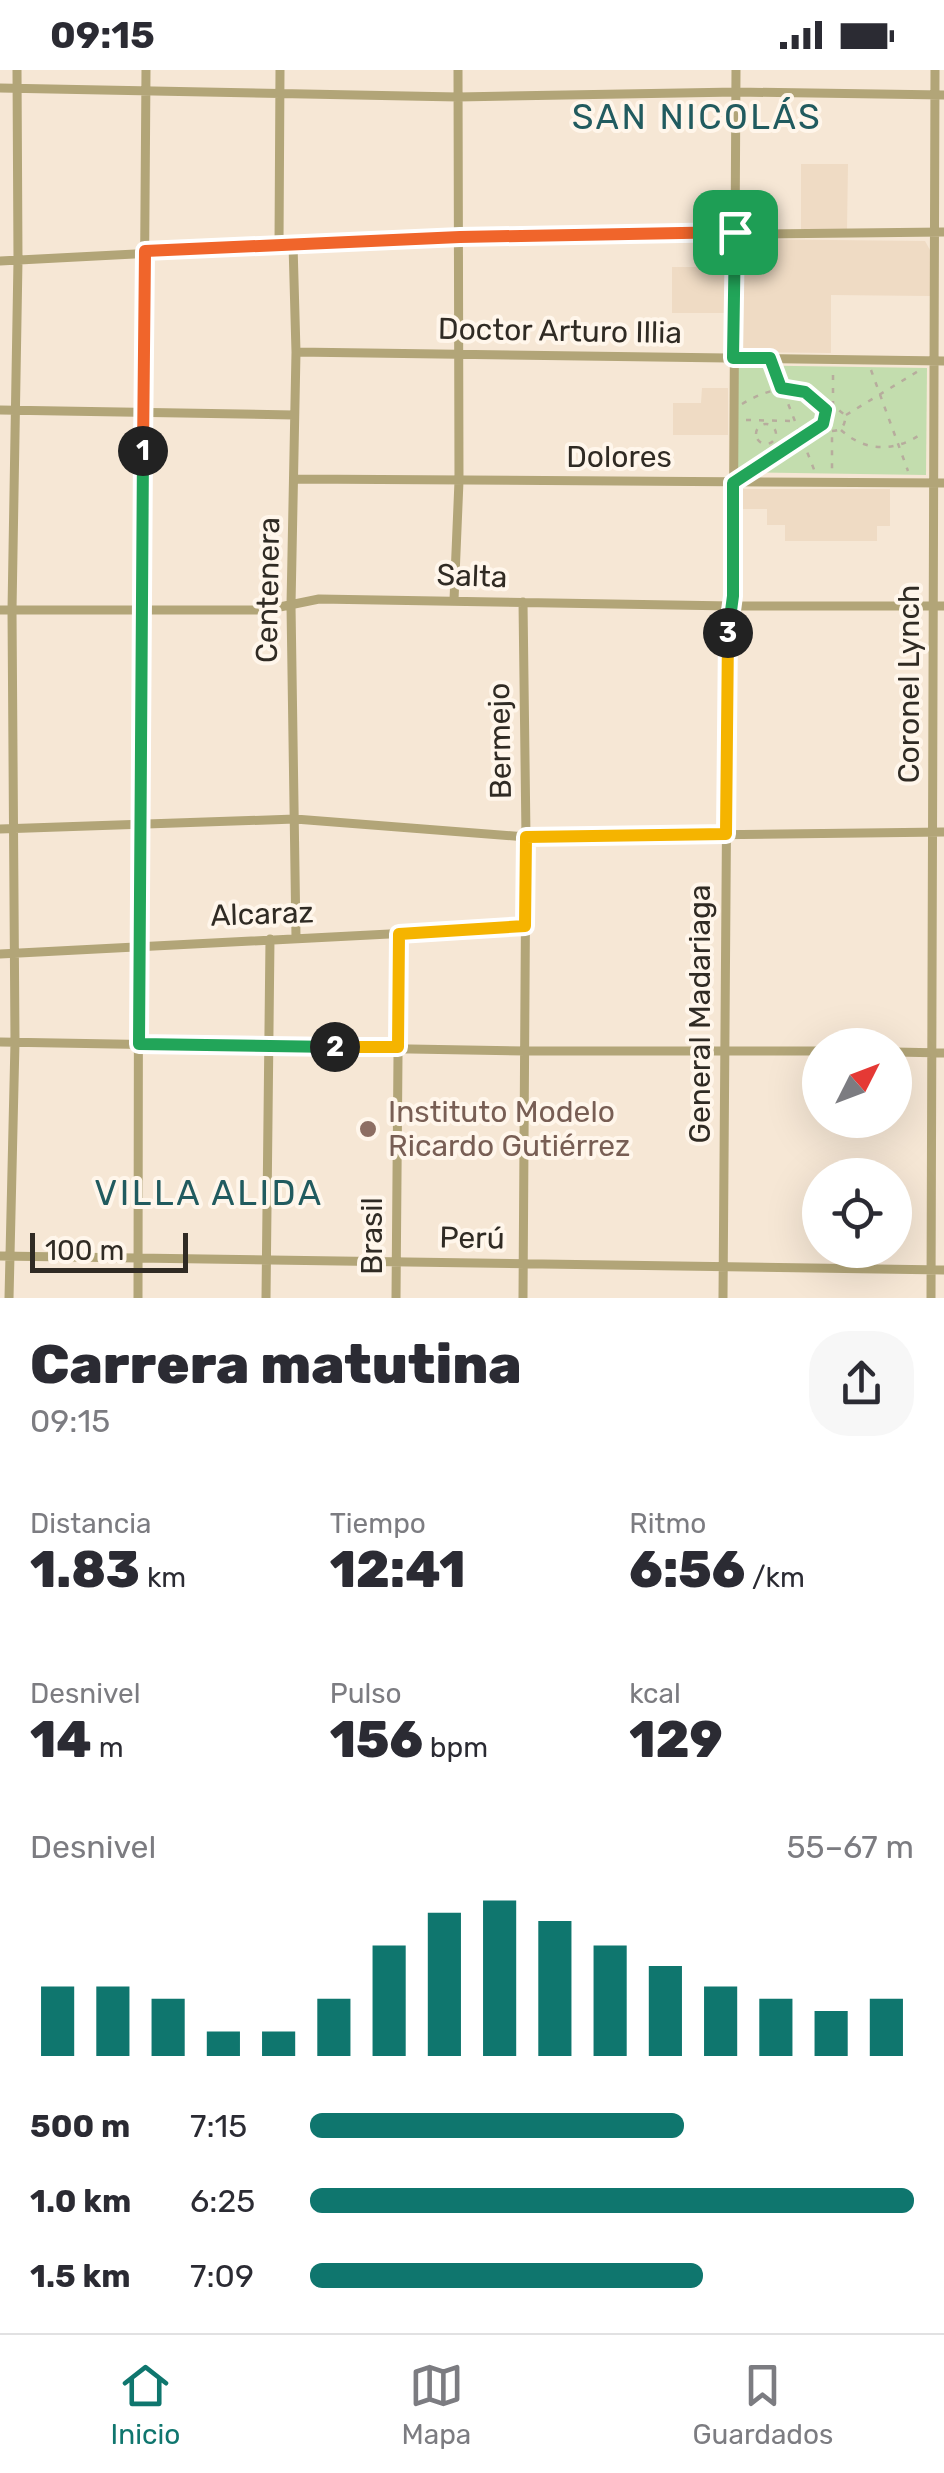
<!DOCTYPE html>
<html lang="es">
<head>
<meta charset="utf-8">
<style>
  :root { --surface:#fff; --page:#f7f7f7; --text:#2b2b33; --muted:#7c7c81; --line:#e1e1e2; --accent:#0f766e }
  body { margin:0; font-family:Rubik,sans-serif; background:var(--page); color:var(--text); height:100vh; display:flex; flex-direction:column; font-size:38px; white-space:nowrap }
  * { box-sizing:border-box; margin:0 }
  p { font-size:32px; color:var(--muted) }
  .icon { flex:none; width:55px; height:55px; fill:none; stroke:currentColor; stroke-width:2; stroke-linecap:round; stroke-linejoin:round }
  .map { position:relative; height:1228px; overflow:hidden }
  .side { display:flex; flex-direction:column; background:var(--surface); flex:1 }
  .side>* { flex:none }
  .needle { width:65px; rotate:48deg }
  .fabs { position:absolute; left:802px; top:958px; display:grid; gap:20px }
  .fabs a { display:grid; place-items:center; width:110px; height:110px; border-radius:50%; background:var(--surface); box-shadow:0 10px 40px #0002; font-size:50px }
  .scale { position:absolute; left:30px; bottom:25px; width:158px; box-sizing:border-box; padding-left:10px; border:5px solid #302b24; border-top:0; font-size:28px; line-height:35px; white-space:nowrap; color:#302b24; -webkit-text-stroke:8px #fff6eb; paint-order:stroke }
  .pin { position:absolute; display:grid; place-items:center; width:85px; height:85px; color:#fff; margin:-42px; border-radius:20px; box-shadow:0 5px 15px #0006 }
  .km { position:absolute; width:50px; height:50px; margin:-25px; border-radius:50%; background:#222; color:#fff; font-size:28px; line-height:50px; text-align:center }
  .round { display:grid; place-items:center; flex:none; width:105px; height:105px; border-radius:40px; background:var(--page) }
  .head { display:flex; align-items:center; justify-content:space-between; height:170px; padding:0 30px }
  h1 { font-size:55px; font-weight:800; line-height:75px }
  .stats { display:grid; grid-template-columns:repeat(3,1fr); gap:15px; height:170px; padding:10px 30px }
  .stats div { display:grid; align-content:center }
  .stats b { font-size:50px; font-weight:800 }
  .stats small { font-size:28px; font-weight:400 }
  .stats p { font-size:28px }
  .chart { height:280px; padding:20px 30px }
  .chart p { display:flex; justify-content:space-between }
  .chart svg { width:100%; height:180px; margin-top:10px; stroke:var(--accent); stroke-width:6 }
  ul { padding:0 30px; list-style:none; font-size:32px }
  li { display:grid; grid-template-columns:160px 120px 1fr; align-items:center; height:75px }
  li i { height:25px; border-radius:12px; background:var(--accent) }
  .status { display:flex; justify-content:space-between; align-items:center; height:70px; padding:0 50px; background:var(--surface); direction:ltr }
  .status svg { height:28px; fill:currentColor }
  .dock { display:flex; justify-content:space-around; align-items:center; height:140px; border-top:2px solid var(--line); background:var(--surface); font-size:28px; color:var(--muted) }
  .dock a { display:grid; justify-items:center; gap:5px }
  .dock .selected { color:var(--accent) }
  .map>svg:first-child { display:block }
  .built { fill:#efdbc4 }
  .green { fill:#c3ddae }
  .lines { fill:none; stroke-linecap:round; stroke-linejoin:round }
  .path { stroke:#b7ac9d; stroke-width:2.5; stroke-dasharray:5 8; stroke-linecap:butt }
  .minor { stroke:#b2a578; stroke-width:9 }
  .split-1-casing { stroke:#fff; stroke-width:20 }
  .split-2-casing { stroke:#fff; stroke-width:20 }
  .split-3-casing { stroke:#fff; stroke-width:20 }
  .split-4-casing { stroke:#fff; stroke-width:20 }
  .split-1 { stroke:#f0652b; stroke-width:12 }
  .split-2 { stroke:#22a559; stroke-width:12 }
  .split-3 { stroke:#f5b400; stroke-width:12 }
  .split-4 { stroke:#22a559; stroke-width:12 }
  .education-dot { fill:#8d6e63; stroke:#fff6eb; stroke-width:4 }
  .labels { text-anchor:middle; stroke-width:8; stroke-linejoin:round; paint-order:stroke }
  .street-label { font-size:30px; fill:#302b24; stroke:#fff6eb }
  .education-label { font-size:30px; fill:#785e54; stroke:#fff6eb; text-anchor:start }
  .quarter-label { font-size:35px; letter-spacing:2.5px; fill:#215b5f; stroke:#fff6eb }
</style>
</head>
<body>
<div class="status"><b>09:15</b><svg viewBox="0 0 49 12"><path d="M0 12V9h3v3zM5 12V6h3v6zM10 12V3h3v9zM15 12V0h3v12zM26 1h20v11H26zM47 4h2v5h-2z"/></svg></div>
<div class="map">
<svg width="944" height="1228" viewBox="0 0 944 1228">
  <rect width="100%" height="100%" fill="#f6e7d5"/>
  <path class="built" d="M801 94H848L847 159H801Z
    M705 169H720L727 173V243H672V197H704Z
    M746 169 925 171 930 180V226L831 225V283L748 282 738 273V176Z
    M702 318H728V365H673V333H701Z
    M742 419H890V456H877V471H785V455H767V439H737V425Z"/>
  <path class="green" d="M738 295 927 298 926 405 737 402Z"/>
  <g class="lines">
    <path class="path" d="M774 298 815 402
      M871 300 908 401
      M742 334C774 315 800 312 826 340
      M833 336V299
      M846 345 920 300
      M746 350 793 351
      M756 364a10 10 0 1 1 20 0a10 10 0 1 1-20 0Z
      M841 360C866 383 897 382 924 362
      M832 361C842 361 846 354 845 345L836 338 826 340 822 350 825 357 832 361V402
      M749 402 822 355"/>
    <path class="minor" d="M0 18 458 27 737 22 944 25
      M279 174 280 0
      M293 174 296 282 291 535 296 868
      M0 191 460 167 944 162
      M296 282 944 291
      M0 340 294 345
      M294 409 944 413
      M454 530 459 411 458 0
      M0 540H265L319 529 732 536H944
      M0 759 295 749 526 767 944 762
      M0 884 525 857
      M0 972 525 981H820
      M895 982 944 983
      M0 1186 944 1200
      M9 1228 15 972 12 540 18 190 17 0
      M138 1228 139 568 142 541 146 0
      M266 1228 270 869
      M396 1228 399 865
      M523 1228 526 767 523 532
      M723 1228 728 555 733 526 736 0
      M931 1228 935 0"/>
  </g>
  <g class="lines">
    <defs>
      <path id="split-1" d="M143 381 145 181 460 167 735 162"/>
      <path id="split-2" d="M143 381 139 974 335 977"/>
      <path id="split-3" d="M335 977H398L399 864 525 856 526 767 726 764 728 563"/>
      <path id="split-4" d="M728 563 733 526V413L823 354 826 340 805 322 781 318 770 288H733L735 162"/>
    </defs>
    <use href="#split-1" class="split-1-casing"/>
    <use href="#split-2" class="split-2-casing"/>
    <use href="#split-3" class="split-3-casing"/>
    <use href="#split-4" class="split-4-casing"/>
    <use href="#split-1" class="split-1"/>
    <use href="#split-2" class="split-2"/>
    <use href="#split-3" class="split-3"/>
    <use href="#split-4" class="split-4"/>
  </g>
  <circle class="education-dot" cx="368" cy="1059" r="10"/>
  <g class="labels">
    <g class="street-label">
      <text transform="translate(560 261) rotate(1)" y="10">Doctor Arturo Illia</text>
      <text x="619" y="397">Dolores</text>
      <text transform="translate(472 506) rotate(2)" y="10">Salta</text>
      <text transform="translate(268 520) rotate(-89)" y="10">Centenera</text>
      <text transform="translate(909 614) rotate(-90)" y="10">Coronel Lynch</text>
      <text transform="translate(500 671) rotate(-91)" y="10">Bermejo</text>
      <text transform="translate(262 844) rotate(-2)" y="10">Alcaraz</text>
      <text transform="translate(700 944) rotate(-90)" y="10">General Madariaga</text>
      <text transform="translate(372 1166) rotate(-90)" y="10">Brasil</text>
      <text transform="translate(472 1168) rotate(1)" y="10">Perú</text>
    </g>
    <g class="education-label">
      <text x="388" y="1052">Instituto Modelo<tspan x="388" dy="34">Ricardo Gutiérrez</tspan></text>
    </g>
    <g class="quarter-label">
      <text x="697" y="59">SAN NICOLÁS</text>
      <text x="209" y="1135">VILLA ALIDA</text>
    </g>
  </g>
</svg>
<div class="fabs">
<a><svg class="needle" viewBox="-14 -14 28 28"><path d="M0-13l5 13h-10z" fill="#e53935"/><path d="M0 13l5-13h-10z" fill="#7c7c81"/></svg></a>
<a><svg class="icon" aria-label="locate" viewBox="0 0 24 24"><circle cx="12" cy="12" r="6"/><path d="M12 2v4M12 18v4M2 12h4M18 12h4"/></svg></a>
</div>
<div class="scale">100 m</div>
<div class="pin" style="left:735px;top:162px;background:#1e9e55"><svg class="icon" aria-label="arrive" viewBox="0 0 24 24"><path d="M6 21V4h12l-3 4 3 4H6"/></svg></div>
<b class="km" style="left:143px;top:381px">1</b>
<b class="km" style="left:335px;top:977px">2</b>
<b class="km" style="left:728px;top:563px">3</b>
</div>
<section class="side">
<div class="head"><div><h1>Carrera matutina</h1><p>09:15</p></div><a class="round"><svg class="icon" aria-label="share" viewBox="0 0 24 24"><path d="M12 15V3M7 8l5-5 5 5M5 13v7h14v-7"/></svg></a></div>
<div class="stats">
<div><p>Distancia</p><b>1.83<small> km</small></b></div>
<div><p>Tiempo</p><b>12:41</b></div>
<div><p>Ritmo</p><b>6:56<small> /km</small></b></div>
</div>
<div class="stats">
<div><p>Desnivel</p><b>14<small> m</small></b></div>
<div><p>Pulso</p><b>156<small> bpm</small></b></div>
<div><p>kcal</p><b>129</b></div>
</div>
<div class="chart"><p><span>Desnivel</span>55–67 m</p>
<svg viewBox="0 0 160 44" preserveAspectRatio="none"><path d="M5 44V27M15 44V27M25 44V30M35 44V38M45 44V38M55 44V30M65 44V17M75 44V9M85 44V6M95 44V11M105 44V17M115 44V22M125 44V27M135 44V30M145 44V33M155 44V30"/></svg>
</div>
<ul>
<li><b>500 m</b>7:15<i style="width:62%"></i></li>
<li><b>1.0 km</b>6:25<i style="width:100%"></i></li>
<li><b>1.5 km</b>7:09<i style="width:65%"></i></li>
</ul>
</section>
<nav class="dock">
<a class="selected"><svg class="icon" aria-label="home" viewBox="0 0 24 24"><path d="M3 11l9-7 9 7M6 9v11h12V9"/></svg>Inicio</a>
<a><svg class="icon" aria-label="map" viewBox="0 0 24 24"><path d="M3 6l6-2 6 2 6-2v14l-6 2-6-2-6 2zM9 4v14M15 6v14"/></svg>Mapa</a>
<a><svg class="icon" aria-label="saved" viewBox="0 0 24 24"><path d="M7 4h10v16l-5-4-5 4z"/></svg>Guardados</a>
</nav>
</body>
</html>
